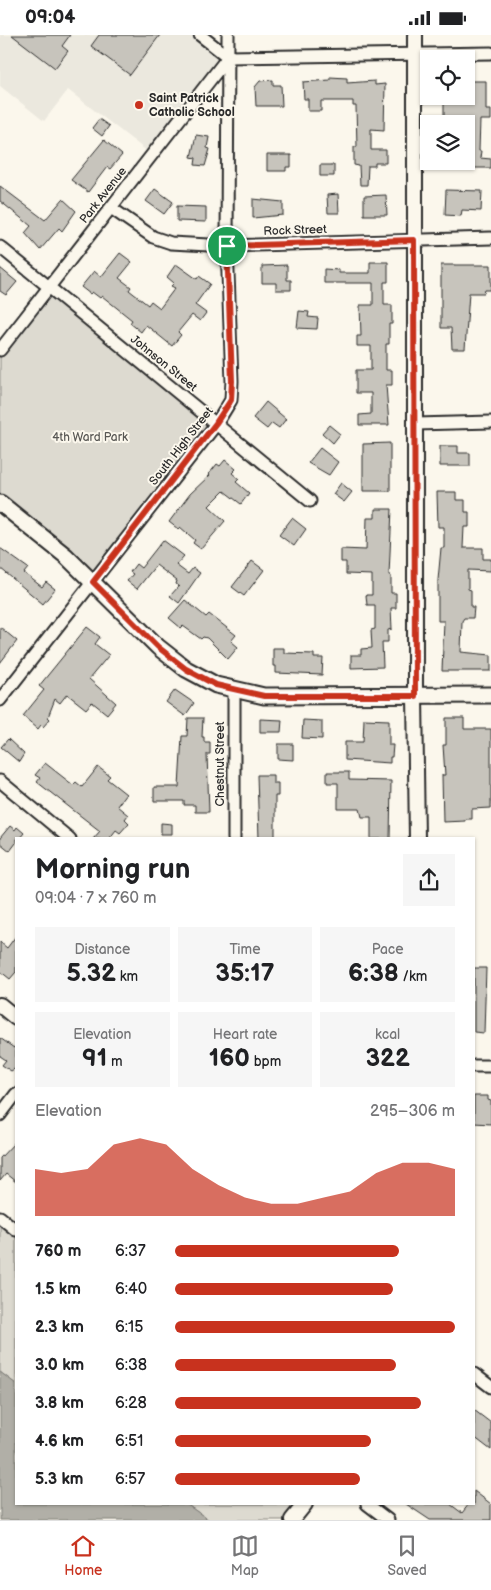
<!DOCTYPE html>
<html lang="en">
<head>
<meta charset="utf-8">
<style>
  :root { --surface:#fff; --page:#f6f6f6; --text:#202124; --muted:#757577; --line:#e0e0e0; --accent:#c8321e }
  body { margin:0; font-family:"Balsamiq Sans",sans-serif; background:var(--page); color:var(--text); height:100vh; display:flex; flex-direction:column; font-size:19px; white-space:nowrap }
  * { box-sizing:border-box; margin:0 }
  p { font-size:16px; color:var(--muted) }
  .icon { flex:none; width:28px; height:28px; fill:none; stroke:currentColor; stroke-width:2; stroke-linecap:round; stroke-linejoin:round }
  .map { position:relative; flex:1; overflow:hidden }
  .drawer { position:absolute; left:15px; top:802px; width:460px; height:668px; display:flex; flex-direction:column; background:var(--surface); border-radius:0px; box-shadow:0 1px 4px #0004 }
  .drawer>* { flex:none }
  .buttons { position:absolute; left:420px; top:15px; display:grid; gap:10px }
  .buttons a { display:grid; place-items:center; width:55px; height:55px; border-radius:0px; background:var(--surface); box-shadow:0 1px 4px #0004; font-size:25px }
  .pin { position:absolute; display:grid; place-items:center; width:42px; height:42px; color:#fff; margin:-21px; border:2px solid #fff; border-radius:50%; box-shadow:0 1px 5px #0007 }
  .round { display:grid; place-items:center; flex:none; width:52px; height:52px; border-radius:0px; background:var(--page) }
  .headline { display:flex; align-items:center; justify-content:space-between; height:85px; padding:0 20px }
  h1 { font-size:28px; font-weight:600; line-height:38px }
  .metrics { display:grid; grid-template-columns:repeat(3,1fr); gap:8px; height:85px; padding:5px 20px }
  .metrics div { display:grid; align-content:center; border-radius:0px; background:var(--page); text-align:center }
  .metrics b { font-size:25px; font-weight:600 }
  .metrics small { font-size:14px; font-weight:400 }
  .metrics p { font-size:14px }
  .chart { height:140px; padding:10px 20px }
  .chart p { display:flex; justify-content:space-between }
  .chart svg { width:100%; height:90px; margin-top:5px; fill:var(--accent); opacity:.7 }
  ul { padding:0 20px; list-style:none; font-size:16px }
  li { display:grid; grid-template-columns:80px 60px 1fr; align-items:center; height:38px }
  li i { height:12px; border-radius:6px; background:var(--accent) }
  .status { display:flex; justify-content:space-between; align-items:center; height:35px; padding:0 25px; background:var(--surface); direction:ltr }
  .status svg { height:14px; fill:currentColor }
  .tab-bar { display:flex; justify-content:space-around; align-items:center; height:70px; border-top:1px solid var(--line); background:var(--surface); font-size:14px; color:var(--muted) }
  .tab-bar a { display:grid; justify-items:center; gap:2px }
  .tab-bar .current { color:var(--accent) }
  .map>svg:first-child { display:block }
  .built { fill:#ebe8de }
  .green { fill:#dddad0; stroke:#84827e }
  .water { fill:#b1afa7; stroke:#7b7a75 }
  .building { fill:#c7c4bc; stroke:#2b2b2b }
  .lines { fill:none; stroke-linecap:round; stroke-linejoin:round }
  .minor-casing { stroke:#2b2b2b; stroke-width:15 }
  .tertiary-casing { stroke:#2b2b2b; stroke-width:18 }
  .secondary-casing { stroke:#2b2b2b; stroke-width:19 }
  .minor { stroke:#fbf7ec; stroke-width:11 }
  .tertiary { stroke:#fbf7ec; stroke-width:14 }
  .secondary { stroke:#fbf7ec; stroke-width:15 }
  .route-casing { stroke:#fff; stroke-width:10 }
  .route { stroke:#c8321e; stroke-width:6 }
  .poi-dot { fill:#c8321e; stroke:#fbf7ec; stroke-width:2 }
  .labels { text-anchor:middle; stroke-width:4; stroke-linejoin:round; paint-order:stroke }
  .poi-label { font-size:12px; font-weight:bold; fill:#2b2b2b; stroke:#fbf7ec; text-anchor:start }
  .street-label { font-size:12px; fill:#2b2b2b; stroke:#fbf7ec }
  .park-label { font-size:12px; fill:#585754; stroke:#fbf7ec }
</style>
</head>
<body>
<div class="status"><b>09:04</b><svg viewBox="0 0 49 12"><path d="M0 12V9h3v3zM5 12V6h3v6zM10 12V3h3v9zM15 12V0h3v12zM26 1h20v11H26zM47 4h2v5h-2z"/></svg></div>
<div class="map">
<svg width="491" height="1485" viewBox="0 0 491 1485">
  <rect width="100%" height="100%" fill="#fbf7ec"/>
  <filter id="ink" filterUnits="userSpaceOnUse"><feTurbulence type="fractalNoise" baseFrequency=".02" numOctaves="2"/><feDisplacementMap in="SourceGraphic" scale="10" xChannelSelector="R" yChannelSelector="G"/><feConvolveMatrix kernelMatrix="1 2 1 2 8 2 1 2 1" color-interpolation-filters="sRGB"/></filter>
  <g filter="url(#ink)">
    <path class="built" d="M0 0H200L228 22 152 120 68 55 44 86 0 51Z"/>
    <path class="green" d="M50 252 217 388 93 547 0 468V315Z
      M0 1182 16 1195V1349L0 1337Z
      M186 1469H305L292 1485H209Z"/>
    <path class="water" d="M0 1337 16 1349V1469H186L209 1485H0Z"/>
    <path class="building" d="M12 0H70L62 11 68 16 55 33Z
      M99 0H160L130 40 91 11Z
      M330 42 347 43V48L375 46V50L385 49 384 95 371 94V115H386V128H375V131H368L367 150H360L359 131 354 130V112H357L356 71H353V66H321V76H308V64H304L303 47 330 45Z
      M273 45V50H281L282 71H256L255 52 260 46Z
      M466 46H486V75H491V85H480L479 116H481L480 123 491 124V133H466V89H444V61H466Z
      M99 84 109 91 102 101 92 93Z
      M196 100 209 102 207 113 210 114 205 131 195 130 196 123 191 122Z
      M104 105 122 120 110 134 107 132 88 157 71 145Z
      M267 120H291V132H286V136H267Z
      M320 130H334V141H320Z
      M0 151 45 185 63 164 76 176 62 196 59 193 40 215 25 198 31 191 0 166Z
      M155 154 173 167 164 179 146 166Z
      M446 155 482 156 481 176 462 175 461 181 445 180Z
      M338 159 339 178H328L327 160Z
      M386 160 387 180H364V161Z
      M253 164 283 167V180L253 183Z
      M177 171 206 172V187L177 186Z
      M120 218 132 227 119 243 131 252 129 255 148 270 151 266 160 273 175 253 171 251 174 248 167 242 176 229 197 244 199 241 210 249 195 270 206 278 200 286 192 280 178 297 181 300 172 311 146 290 141 297 130 288 132 285 102 261 100 263 92 257 90 259 81 252 94 236 101 242Z
      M370 227H388V247H384V270H392V289H389V309H386V335H392V350H386L389 390H359V380L371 379V358H356V335H371V311H357V301H361L360 270H373V248H324V234L339 235V238H370Z
      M287 230V245H291V255H276V248H262V231Z
      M441 230H491V255H485L484 258H469L465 314H452L451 293H441Z
      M0 233 17 247 6 260 0 256Z
      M299 276 309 277 308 282 318 283 317 294 297 293Z
      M266 367 286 384 279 393 272 388 267 394 253 383Z
      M329 390 340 399 333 408 322 398Z
      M390 408V456H363V409Z
      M440 411H458V418H470V431H440Z
      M320 413 338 427 329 440 308 428Z
      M225 425 236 434 232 438 239 444 236 447 249 458 241 469 224 456 209 471 225 486 201 514 193 508 195 505 180 492 178 494 169 487 190 459 210 440 209 439 217 429 220 431Z
      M341 448 352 457 344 467 333 459Z
      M437 457H456V465H465V477H469V492H464L463 513H483V524H491V536L468 535V554L471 555V572H474L473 583H464L462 586 461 617 491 620V636H442L444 586H438V545L441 513H444V492H438Z
      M375 474H392L389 540 391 541V558H396V573H391L392 594 388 595V607H382L383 632 351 633V620H361V614L372 613 371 595 375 594V570H367L366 560H372V540L346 539V527H341V514L366 515 367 483H375Z
      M292 483 306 494 294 511 279 500Z
      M163 505 184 521 176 530 188 539 193 533 200 538 179 568 170 561 179 551 176 549 177 546 156 530 137 554 127 546 133 539 130 537 136 529 141 533Z
      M0 513 28 533 24 538 42 552 46 547 55 554 43 569 0 533Z
      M252 526 264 535 244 561 232 552Z
      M185 565 206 582 209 579 236 600 231 606 238 612 228 624 207 603 203 602 201 604 183 591 181 593 169 583Z
      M0 592 17 606 0 628Z
      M87 592 100 602 95 609 109 620 89 644 116 668 107 679 92 667 86 674 67 659 60 668 55 664 48 682 50 684 43 692 41 690 38 694 23 681 44 655 39 651Z
      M273 613H284V618L314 619V623H323L322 640 276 638V631H273Z
      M175 655 194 668 185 681 166 667Z
      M188 683H203L202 702H204V707H210V719H207L209 777H195V770H184V766H154V752H179L182 701H187Z
      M446 683H464V694H491V773L472 774V784H465V786L443 787 442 740H445L443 710H446Z
      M260 684 282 685 281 697H260Z
      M364 684 389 685V710H393L392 722H390V728L345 725V707H363Z
      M303 685 322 686V704L302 703Z
      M8 704 24 719 19 727 1 712Z
      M278 709H293V725L278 724Z
      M45 728 73 750 76 747 82 752 98 732 110 741 107 744 126 759 117 771 128 780 125 784 129 788 120 798 116 795 109 804H93L100 796 37 747 40 743 35 740Z
      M327 737H349V745L391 746 390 804H371V782H362L360 774H338V748H327Z
      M257 740H273V748H278V761H275V804H259Z
      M161 788 172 789V799H161Z
      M10 791 15 795 17 792 24 798 19 804H16V808L10 816 0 808V803Z
      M16 901V937L10 944 0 936V907L7 913Z
      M474 933H486L484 998 474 997Z
      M0 1003 14 1013 16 1010V1033L11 1036 2 1030 6 1025 0 1021Z
      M474 1061H488V1065L491 1066V1089L474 1088Z
      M16 1106V1147L6 1139 0 1146V1123Z
      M474 1375 491 1388V1415L474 1402Z
      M474 1456 491 1469V1485H430L406 1469H450L462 1478 469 1469H474Z"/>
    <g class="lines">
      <defs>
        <path id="minor" d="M200 0 228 22 491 18
          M111 173 153 202 171 208 227 211 491 203
          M0 212 310 466
          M0 315 228 22
          M416 389 491 387
          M0 665 217 388 231 365 232 346 227 211 228 0
          M0 746 70 804
          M234 804V655
          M474 1031H491
          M0 1080 16 1059
          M0 1182 16 1195
          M474 1339 491 1352
          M367 1469 388 1485"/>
        <path id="tertiary" d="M415 0V661L417 804
          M0 970 16 983
          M292 1485 305 1469"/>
        <path id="secondary" d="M0 468 66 521 158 612 186 634 216 650 264 661 491 660"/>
      </defs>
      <use href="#minor" class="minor-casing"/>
      <use href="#tertiary" class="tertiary-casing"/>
      <use href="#secondary" class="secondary-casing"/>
      <use href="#minor" class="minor"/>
      <use href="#tertiary" class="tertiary"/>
      <use href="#secondary" class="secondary"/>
    </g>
  </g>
  <g class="lines" filter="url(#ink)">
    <defs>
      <path id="route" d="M414 205 415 661H264L216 650 186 634 158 612 93 547 216 388 231 365 232 346 227 211Z"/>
    </defs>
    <use href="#route" class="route-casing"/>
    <use href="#route" class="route"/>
  </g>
  <circle class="poi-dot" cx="139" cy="70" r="5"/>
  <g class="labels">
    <g class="poi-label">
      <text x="149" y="67">Saint Patrick<tspan x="149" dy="14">Catholic School</tspan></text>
    </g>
    <g class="street-label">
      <text transform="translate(103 160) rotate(-52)" y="4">Park Avenue</text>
      <text transform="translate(295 195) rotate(-2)" y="4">Rock Street</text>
      <text transform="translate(164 328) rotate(39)" y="4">Johnson Street</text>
      <text transform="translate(181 411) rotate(-52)" y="4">South High Street</text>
      <text transform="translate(220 729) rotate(-90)" y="4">Chestnut Street</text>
    </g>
    <g class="park-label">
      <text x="90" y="406">4th Ward Park</text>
    </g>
  </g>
</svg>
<div class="buttons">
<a><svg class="icon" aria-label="locate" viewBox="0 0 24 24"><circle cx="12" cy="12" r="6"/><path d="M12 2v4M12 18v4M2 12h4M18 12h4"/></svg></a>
<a><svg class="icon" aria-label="layers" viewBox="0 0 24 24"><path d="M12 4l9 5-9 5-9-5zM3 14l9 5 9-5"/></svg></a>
</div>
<div class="pin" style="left:227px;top:211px;background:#1e9e55"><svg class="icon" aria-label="arrive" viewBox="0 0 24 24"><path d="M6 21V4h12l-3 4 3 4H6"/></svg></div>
<section class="drawer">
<div class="headline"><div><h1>Morning run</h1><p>09:04 · 7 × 760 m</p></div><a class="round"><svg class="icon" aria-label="share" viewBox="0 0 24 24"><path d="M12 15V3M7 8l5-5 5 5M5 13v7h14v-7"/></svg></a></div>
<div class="metrics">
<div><p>Distance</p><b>5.32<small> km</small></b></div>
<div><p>Time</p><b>35:17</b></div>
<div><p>Pace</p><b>6:38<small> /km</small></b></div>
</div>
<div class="metrics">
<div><p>Elevation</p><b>91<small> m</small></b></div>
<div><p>Heart rate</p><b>160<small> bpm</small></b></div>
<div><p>kcal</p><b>322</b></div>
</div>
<div class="chart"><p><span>Elevation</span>295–306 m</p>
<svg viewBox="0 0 160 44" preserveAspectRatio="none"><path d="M0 44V21L10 23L20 21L30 9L40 6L50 9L60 21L70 29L80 35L90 38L100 38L110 35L120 32L130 23L140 18L150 18L160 21V44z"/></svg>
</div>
<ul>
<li><b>760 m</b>6:37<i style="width:80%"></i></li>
<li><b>1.5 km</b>6:40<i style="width:78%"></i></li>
<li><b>2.3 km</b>6:15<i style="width:100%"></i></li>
<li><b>3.0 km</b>6:38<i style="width:79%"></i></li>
<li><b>3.8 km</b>6:28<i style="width:88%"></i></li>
<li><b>4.6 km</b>6:51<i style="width:70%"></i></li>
<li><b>5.3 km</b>6:57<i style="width:66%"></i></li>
</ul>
</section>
</div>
<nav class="tab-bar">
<a class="current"><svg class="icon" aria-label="home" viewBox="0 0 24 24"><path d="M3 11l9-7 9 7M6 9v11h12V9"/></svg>Home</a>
<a><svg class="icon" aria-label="map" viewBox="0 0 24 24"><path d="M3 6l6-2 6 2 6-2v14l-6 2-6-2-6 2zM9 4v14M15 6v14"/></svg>Map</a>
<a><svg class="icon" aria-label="saved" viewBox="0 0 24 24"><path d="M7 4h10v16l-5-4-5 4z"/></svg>Saved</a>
</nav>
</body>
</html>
